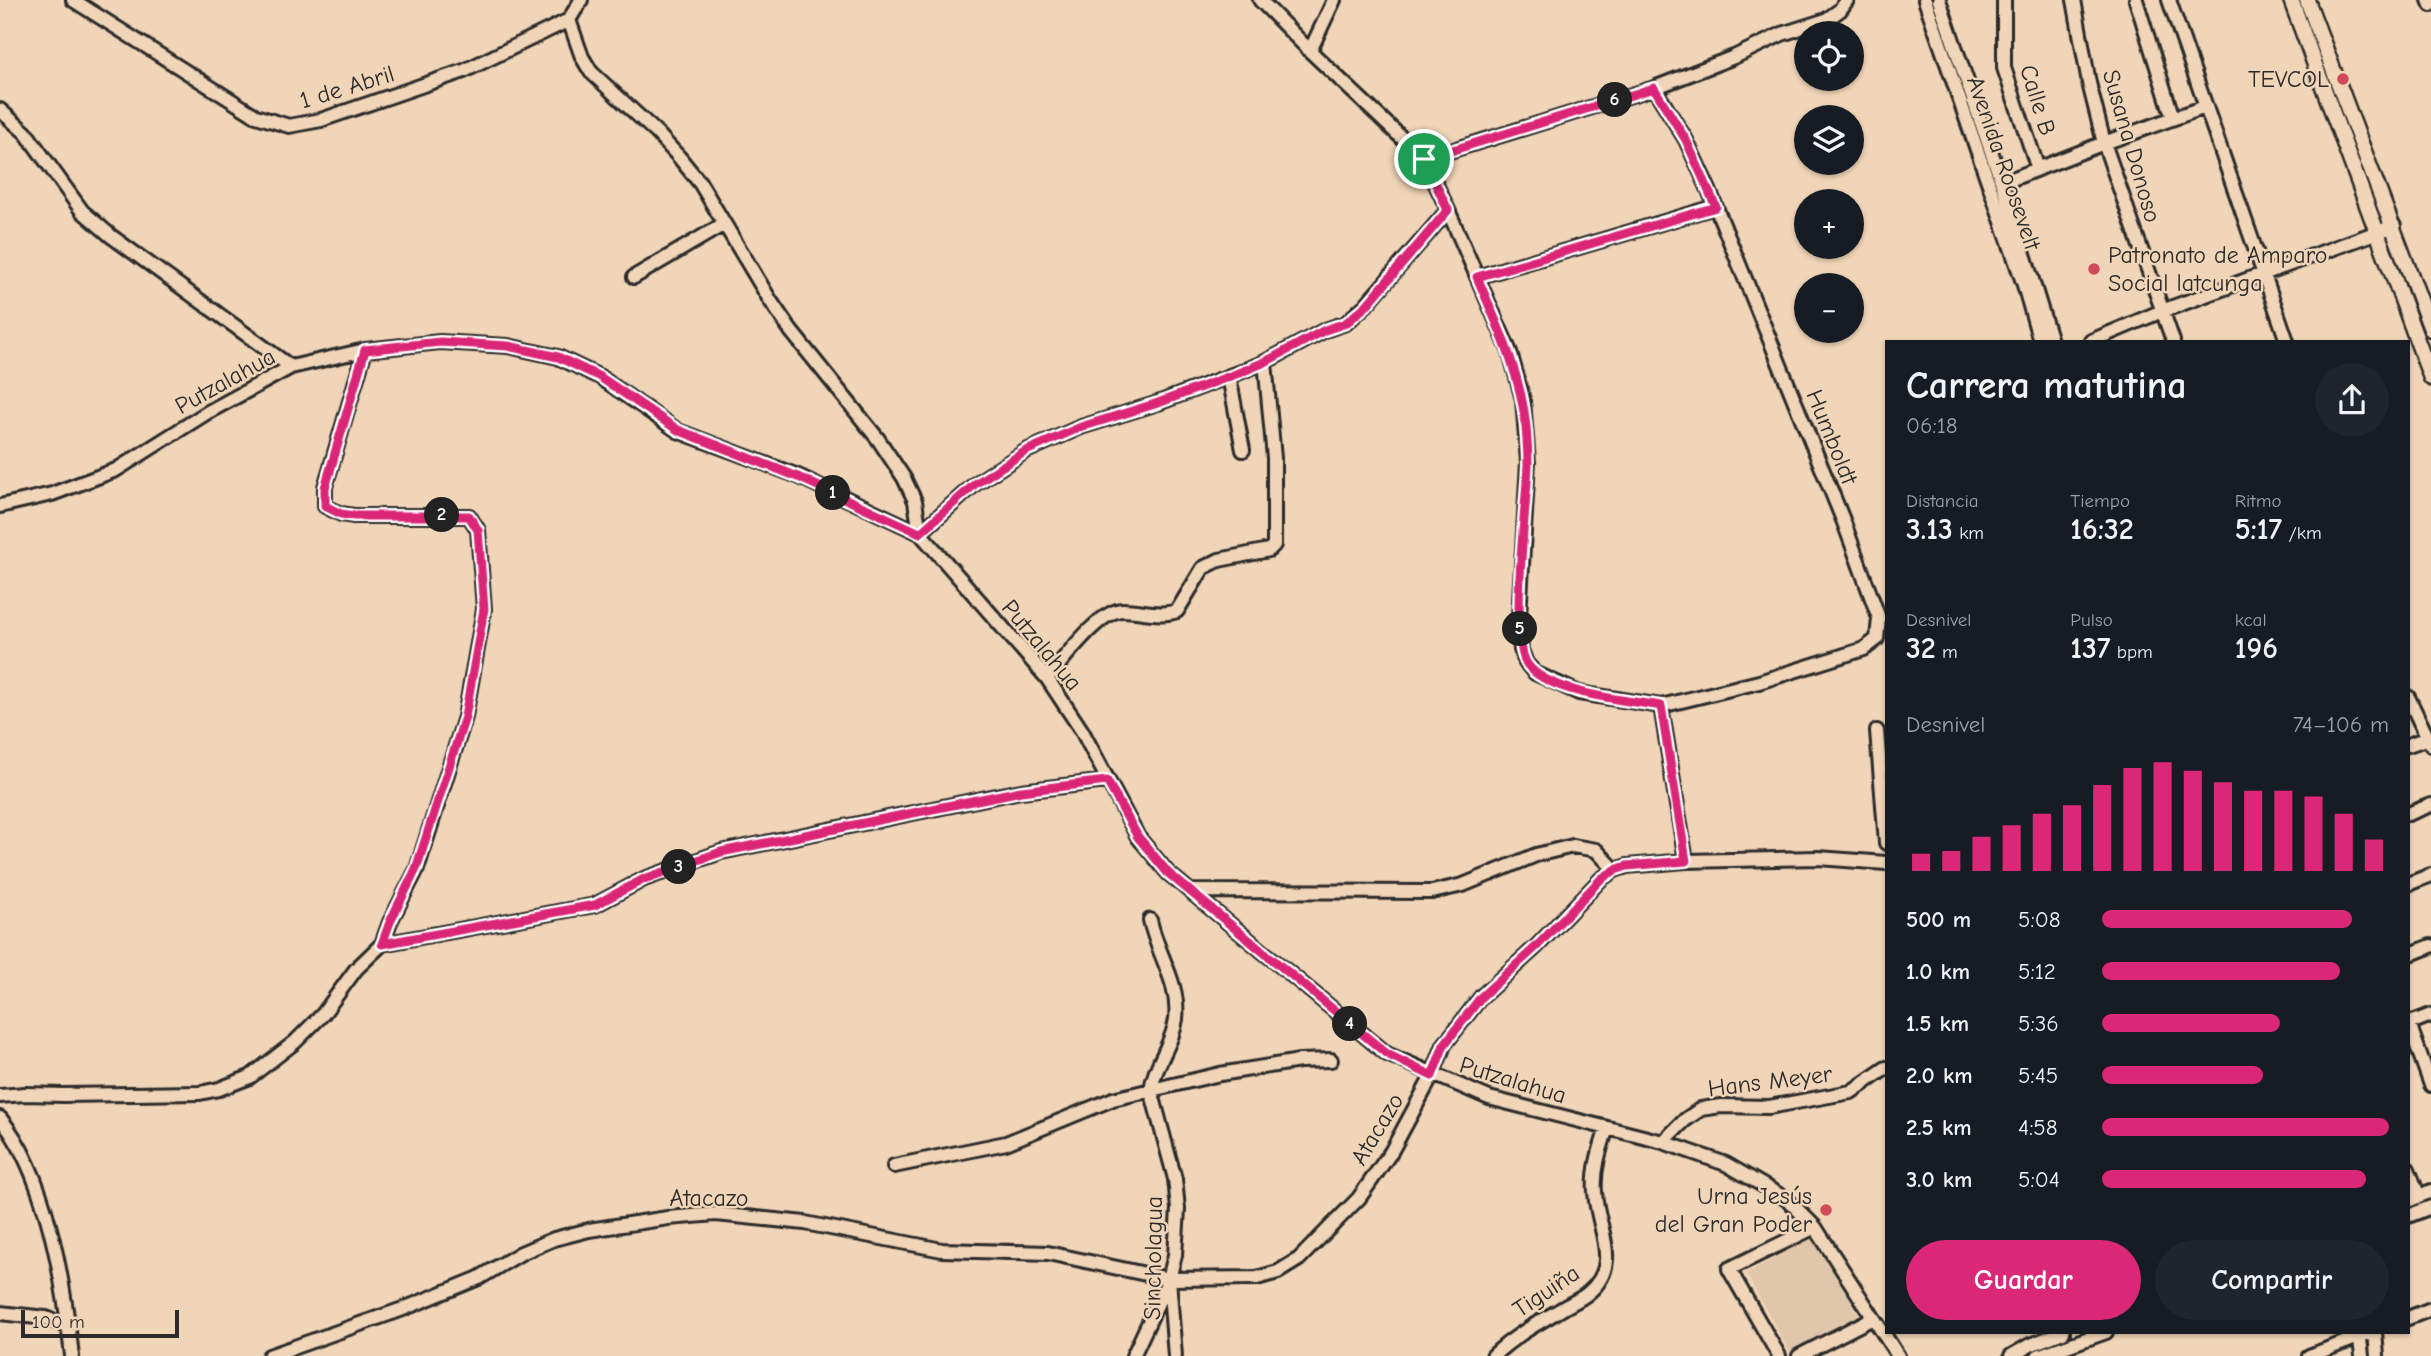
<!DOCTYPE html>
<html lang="es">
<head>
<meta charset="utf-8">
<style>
  :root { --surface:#171b24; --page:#20242c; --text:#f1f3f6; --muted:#9ea1a6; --accent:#db2777 }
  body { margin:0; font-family:"Comic Neue",sans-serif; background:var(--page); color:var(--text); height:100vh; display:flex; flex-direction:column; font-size:26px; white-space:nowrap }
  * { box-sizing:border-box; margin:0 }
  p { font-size:23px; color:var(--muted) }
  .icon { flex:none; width:38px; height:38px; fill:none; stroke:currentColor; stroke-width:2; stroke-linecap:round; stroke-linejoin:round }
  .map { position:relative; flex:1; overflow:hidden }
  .sheet { position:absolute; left:1885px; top:340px; width:525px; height:994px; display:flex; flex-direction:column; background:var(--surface); border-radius:0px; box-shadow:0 2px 5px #0004 }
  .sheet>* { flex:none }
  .buttons { position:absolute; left:1794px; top:21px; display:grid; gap:14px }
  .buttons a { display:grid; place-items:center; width:70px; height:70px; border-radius:50%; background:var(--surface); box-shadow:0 2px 5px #0004; font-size:35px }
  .scale { position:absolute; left:21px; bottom:18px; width:158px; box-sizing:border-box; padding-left:7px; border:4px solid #2b2b2b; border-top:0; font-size:19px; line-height:24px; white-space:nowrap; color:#2b2b2b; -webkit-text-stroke:5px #f1d5b8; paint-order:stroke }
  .pin { position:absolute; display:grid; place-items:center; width:60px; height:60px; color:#fff; margin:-30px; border:4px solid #fff; border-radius:50%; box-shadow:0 2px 7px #0007 }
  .km { position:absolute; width:35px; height:35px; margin:-18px; border-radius:50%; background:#222; color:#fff; font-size:19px; line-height:35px; text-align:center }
  .round { display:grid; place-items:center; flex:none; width:74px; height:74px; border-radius:37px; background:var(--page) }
  .summary { display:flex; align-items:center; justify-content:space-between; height:119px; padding:0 21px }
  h1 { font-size:38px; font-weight:600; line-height:52px }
  .metrics { display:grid; grid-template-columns:repeat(3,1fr); gap:10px; height:119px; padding:7px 21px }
  .metrics div { display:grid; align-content:center }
  .metrics b { font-size:30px; font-weight:600 }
  .metrics small { font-size:19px; font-weight:400 }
  .metrics p { font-size:19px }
  .chart { height:196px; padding:14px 21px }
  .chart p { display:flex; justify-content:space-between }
  .chart svg { width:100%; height:126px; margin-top:7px; stroke:var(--accent); stroke-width:6 }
  .button { display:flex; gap:14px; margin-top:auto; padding:14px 21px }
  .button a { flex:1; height:80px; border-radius:42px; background:var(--accent); color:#fff; font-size:28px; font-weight:600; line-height:80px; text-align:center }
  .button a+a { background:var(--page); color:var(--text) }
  ul { padding:0 21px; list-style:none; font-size:23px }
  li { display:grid; grid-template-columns:112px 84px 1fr; align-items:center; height:52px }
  li i { height:18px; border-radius:9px; background:var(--accent) }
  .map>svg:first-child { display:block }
  .built { fill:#e0c7ac }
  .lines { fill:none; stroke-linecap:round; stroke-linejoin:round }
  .minor-casing { stroke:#2b2b2b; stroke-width:18 }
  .major-casing { stroke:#2b2b2b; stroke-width:19 }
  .minor { stroke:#f1d5b8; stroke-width:12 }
  .major { stroke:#f1d5b8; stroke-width:14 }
  .route-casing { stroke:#fff; stroke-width:14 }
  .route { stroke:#db2777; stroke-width:9 }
  .poi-dot { fill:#d1495b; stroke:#f1d5b8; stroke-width:2.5 }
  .labels { text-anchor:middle; stroke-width:5; stroke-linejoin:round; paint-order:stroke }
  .poi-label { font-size:24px; fill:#2b2b2b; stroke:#f1d5b8; text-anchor:end }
  .street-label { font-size:24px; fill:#2b2b2b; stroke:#f1d5b8 }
</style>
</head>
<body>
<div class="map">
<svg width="2431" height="1356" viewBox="0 0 2431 1356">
  <rect width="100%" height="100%" fill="#f1d5b8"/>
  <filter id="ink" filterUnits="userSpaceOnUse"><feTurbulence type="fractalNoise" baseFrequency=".0143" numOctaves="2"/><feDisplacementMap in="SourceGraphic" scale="14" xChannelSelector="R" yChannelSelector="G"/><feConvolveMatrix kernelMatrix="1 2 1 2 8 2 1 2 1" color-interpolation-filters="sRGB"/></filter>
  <g filter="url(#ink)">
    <path class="built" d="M1815 1236 1862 1321 1799 1356H1792L1746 1274Z"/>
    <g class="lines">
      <defs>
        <path id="minor" d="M73 0 256 116 289 126 321 120 464 71 569 20
          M581 0 569 20 582 57 591 72 657 133 679 157 700 183 770 300 791 331 878 439 904 478 915 501 920 533
          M1260 0 1310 51 1424 159 1448 210 1510 352 1523 400 1528 462 1519 616 1521 650 1526 663 1535 673 1579 693 1661 706 1686 861
          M1925 0 2024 285 2040 341
          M1939 0 2002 183 2051 341
          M2004 0V68L2038 169
          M2074 0 2089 83 2104 143 2173 341
          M2136 0 2173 118
          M2169 0 2287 341
          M2429 0 2431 5
          M1310 51 1334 0
          M1654 88 1686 140 1709 190 1843 520 1879 618 1877 639 1864 649 1759 682 1661 706
          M0 110 26 133 82 211 111 236 291 367
          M1424 159 1654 88 1734 57 1782 34 1826 20 1840 10 1847 0
          M2002 183 2104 143 2205 107
          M634 277 724 224
          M1477 277 1715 207
          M2091 341 2162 311 2394 226
          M365 350 325 487V506L341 514 354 516H469L478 530 484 609 465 717 417 869 390 922 382 944
          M1229 376 1243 450
          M0 506 52 494 116 470 208 412 291 367 365 350 440 342 508 346 558 357 600 377 678 431 798 476 920 533 1047 678 1082 731 1138 837 1168 873 1387 1054 1489 1098 1663 1142 1726 1164 1788 1200 1815 1227 1898 1356
          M920 533 975 484 1026 451 1081 427 1158 403 1235 374 1265 362 1325 330 1346 323 1366 305 1448 210
          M1047 678C1063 661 1099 610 1123 610 1141 610 1160 617 1177 611L1203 568 1219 560 1269 550 1274 545V458L1265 362
          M2408 697 2431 745
          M1877 731 1886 843
          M2408 745 2428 738
          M2408 814 2431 805
          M2408 884 2431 875
          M1192 891 1432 892 1463 885 1536 855 1573 846 1596 850 1615 870
          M1150 920C1157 954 1180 983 1176 1019 1173 1044 1154 1065 1151 1090L1175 1179 1178 1209 1175 1255 1169 1279 1175 1356
          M2408 955 2431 946
          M2408 1021 2431 1085
          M2408 1024 2431 1015
          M0 1096 25 1094 63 1095 200 1093 219 1089 250 1077 295 1042 323 1014 356 969 382 944 595 905 644 879 721 852 1021 791 1107 781
          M0 1118C47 1174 64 1284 72 1356
          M1663 1142 1685 1120 1701 1109 1721 1106 1769 1107 1851 1092 1886 1068
          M894 1166 1006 1143 1113 1099 1220 1074 1300 1061 1331 1060
          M2408 1169 2419 1197
          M2408 1201 2431 1191
          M2408 1216 2431 1207
          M0 1313 46 1318 67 1326
          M2408 1318 2431 1309
          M2359 1332 2362 1356
          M2375 1332 2377 1356
          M269 1356 403 1309 479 1278 521 1253 554 1239 589 1230 668 1218 716 1214 805 1223 942 1250 1048 1253 1169 1279 1257 1278 1278 1272 1299 1259 1359 1198 1391 1152 1432 1076 1444 1045 1481 997 1537 946 1601 879 1615 870 1627 866 1686 861 1818 858 1886 863
          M1133 1356 1169 1279
          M1493 1356C1513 1337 1536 1324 1560 1310 1569 1304 1580 1300 1588 1293 1623 1264 1597 1229 1595 1192 1593 1170 1600 1149 1607 1128
          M1779 1356 1729 1269 1815 1227
          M1799 1356 1873 1318
          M2011 1356 2030 1345 2063 1332
          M2038 1356 2106 1332
          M2309 1356 2372 1332"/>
        <path id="major" d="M2291 0 2431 378
          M2307 0 2431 329"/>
      </defs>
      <use href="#minor" class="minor-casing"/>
      <use href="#major" class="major-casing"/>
      <use href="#minor" class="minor"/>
      <use href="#major" class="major"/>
    </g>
  </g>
  <g class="lines" filter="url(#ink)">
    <defs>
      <path id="route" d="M1654 88 1686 140 1716 207 1477 277C1498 326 1521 374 1526 427 1527 439 1528 452 1528 464 1527 504 1509 637 1527 664 1548 694 1627 700 1661 706L1686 861 1627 866 1615 870 1601 879 1537 946 1481 997 1444 1045 1432 1076 1387 1054 1168 873 1138 837 1107 781 1021 791 721 852 644 879 595 905 382 944 390 922 416 869 465 717 484 609 478 530 469 516H354L341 514 325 506V488L365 350 440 342 508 346 558 357 600 377 678 430 798 477 920 533 975 484 1026 451 1081 427 1158 403 1236 374 1265 362 1325 330 1346 323 1366 306 1448 210 1424 159Z"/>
    </defs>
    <use href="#route" class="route-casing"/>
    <use href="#route" class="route"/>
  </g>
  <g class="poi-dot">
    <circle cx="2343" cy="79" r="7"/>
    <circle cx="2094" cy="269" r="7"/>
    <circle cx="1826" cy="1210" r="7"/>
  </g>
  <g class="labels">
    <g class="poi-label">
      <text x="2329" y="87">TEVCOL</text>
      <text x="2108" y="263" text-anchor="start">Patronato de Amparo<tspan x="2108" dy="28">Social latcunga</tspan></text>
      <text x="1812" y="1204">Urna Jesús<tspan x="1812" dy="28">del Gran Poder</tspan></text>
    </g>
    <g class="street-label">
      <text transform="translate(347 87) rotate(-17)" y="8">1 de Abril</text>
      <text transform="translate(2038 100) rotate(73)" y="8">Calle B</text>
      <text transform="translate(2132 146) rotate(74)" y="8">Susana Donoso</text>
      <text transform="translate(2004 163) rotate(71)" y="8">Avenida Roosevelt</text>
      <text transform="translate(225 381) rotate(-29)" y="8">Putzalahua</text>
      <text transform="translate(1832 437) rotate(68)" y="8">Humboldt</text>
      <text transform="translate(1042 645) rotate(50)" y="8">Putzalahua</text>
      <text transform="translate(1513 1080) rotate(17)" y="8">Putzalahua</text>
      <text transform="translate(1770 1081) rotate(-7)" y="8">Hans Meyer</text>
      <text transform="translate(1377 1129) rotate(-59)" y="8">Atacazo</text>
      <text x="709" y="1206">Atacazo</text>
      <text transform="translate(1153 1258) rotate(-89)" y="8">Sincholagua</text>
      <text transform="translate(1546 1291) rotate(-34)" y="8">Tiguiña</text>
    </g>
  </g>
</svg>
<div class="buttons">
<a><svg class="icon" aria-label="locate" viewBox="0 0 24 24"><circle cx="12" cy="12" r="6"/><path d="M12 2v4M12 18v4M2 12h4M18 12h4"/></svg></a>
<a><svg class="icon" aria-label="layers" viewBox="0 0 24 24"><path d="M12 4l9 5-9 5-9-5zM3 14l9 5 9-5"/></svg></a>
<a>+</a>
<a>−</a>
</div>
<div class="scale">100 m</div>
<div class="pin" style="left:1424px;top:159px;background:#1e9e55"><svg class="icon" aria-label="arrive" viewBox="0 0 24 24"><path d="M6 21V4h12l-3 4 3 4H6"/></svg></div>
<b class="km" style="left:833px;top:493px">1</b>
<b class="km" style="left:442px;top:515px">2</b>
<b class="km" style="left:679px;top:867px">3</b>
<b class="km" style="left:1350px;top:1024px">4</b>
<b class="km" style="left:1520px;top:629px">5</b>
<b class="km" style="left:1615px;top:100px">6</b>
<section class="sheet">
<div class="summary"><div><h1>Carrera matutina</h1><p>06:18</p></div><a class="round"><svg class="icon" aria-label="share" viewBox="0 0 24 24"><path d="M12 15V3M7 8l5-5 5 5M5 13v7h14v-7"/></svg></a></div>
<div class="metrics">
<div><p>Distancia</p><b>3.13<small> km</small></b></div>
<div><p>Tiempo</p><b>16:32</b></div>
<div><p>Ritmo</p><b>5:17<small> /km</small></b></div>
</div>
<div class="metrics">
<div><p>Desnivel</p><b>32<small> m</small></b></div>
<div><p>Pulso</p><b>137<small> bpm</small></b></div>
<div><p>kcal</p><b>196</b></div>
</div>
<div class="chart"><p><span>Desnivel</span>74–106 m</p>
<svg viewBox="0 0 160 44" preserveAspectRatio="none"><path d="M5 44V38M15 44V37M25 44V32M35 44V28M45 44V24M55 44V21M65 44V14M75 44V8M85 44V6M95 44V9M105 44V13M115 44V16M125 44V16M135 44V18M145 44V24M155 44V33"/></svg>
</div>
<ul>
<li><b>500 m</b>5:08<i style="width:87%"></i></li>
<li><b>1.0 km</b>5:12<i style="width:83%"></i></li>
<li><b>1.5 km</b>5:36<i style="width:62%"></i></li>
<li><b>2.0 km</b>5:45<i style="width:56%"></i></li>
<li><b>2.5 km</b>4:58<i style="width:100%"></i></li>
<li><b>3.0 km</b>5:04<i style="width:92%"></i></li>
</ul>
<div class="button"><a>Guardar</a><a>Compartir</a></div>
</section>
</div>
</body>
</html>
